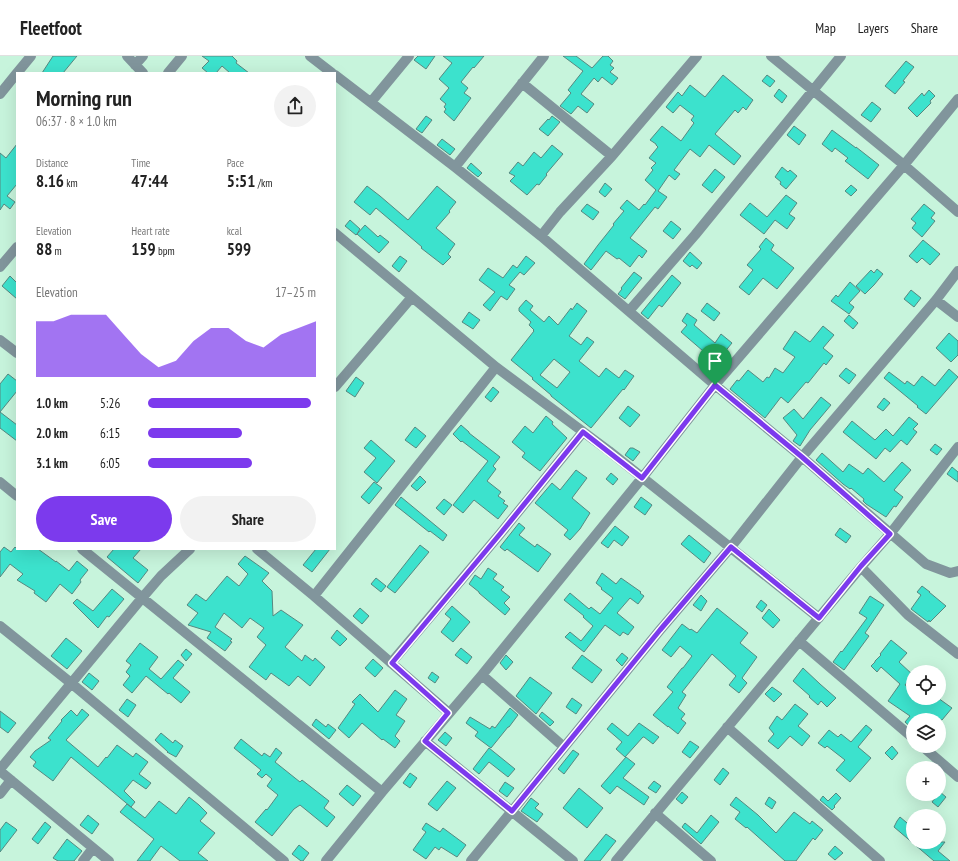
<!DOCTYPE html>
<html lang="en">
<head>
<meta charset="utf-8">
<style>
  :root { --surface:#fff; --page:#f2f2f2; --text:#222; --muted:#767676; --line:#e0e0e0; --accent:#7c3aed }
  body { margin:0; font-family:"PT Sans Narrow",sans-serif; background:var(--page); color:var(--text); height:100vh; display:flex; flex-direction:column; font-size:15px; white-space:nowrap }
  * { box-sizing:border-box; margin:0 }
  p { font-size:13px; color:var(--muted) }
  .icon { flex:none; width:22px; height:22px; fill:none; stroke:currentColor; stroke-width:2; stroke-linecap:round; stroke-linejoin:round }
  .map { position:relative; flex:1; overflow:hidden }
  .sheet { position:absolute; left:16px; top:16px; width:320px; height:478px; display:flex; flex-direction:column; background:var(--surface); border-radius:0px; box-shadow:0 4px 16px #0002 }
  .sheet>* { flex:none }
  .tools { position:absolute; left:906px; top:609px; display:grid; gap:8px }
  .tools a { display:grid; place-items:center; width:40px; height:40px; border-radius:50%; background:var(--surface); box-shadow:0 4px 16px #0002; font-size:20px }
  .pin { position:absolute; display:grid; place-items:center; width:34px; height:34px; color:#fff; margin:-41px -17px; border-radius:50% 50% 50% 0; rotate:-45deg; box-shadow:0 0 4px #0007 }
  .pin .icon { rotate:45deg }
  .round { display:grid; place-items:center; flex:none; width:42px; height:42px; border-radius:21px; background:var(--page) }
  .headline { display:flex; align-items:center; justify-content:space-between; height:68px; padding:0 20px }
  h1 { font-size:22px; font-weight:700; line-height:30px }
  .figures { display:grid; grid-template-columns:repeat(3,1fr); gap:6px; height:68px; padding:4px 20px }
  .figures div { display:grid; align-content:center }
  .figures b { font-size:17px; font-weight:700 }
  .figures small { font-size:11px; font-weight:400 }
  .figures p { font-size:11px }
  .chart { height:112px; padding:8px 20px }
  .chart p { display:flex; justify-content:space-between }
  .chart svg { width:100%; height:72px; margin-top:4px; fill:var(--accent); opacity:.7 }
  .action { display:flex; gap:8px; margin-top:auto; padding:8px 20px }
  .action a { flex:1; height:46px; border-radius:24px; background:var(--accent); color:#fff; font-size:16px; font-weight:700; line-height:46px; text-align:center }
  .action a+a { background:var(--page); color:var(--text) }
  ul { padding:0 20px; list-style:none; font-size:13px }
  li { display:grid; grid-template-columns:64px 48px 1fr; align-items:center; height:30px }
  li i { height:10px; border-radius:5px; background:var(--accent) }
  header { display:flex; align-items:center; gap:24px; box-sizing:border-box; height:56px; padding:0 20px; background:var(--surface); border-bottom:1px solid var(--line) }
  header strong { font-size:19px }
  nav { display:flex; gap:22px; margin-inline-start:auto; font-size:14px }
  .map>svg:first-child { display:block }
  .building { fill:#3ce2cd; stroke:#568880; fill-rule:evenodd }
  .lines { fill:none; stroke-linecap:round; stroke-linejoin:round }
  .minor { stroke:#81959c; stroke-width:10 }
  .route-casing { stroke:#fff; stroke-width:8 }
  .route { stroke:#7c3aed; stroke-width:5 }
</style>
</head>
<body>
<header>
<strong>Fleetfoot</strong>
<nav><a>Map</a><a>Layers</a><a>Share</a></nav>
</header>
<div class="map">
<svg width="958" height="805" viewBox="0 0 958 805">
  <rect width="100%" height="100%" fill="#c7f4dc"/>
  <path class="building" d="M53 0H77L63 17H42Z
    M202 0H232L237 5 236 7 249 17H230L222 10 216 17H208L202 12 209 5Z
    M418 0H435L426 13 414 4Z
    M443 0H484L474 12 473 11 461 26 468 32 464 37 471 42 454 65 444 56 446 53 444 51 446 48 440 43 449 32 439 23 452 7Z
    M563 0H576L592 12 603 0H608L613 5 610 9 614 12 610 16 618 22 612 29 602 21 598 26 594 22 581 38 594 48 587 57 578 50 571 58 560 50 571 37 568 34 583 15Z
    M906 5 914 11 903 25 905 26 895 38 885 30Z
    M723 19 753 44 746 54 743 51 738 57 735 54 715 78 741 100 734 109 709 89 700 101 690 93 674 114 680 118 675 124 669 119 658 135 667 141 658 153 655 151 630 182 647 195 642 202 639 199 630 211 619 202 617 203 606 195 591 214 584 208 598 189 614 169 613 168 624 155 620 152 627 144 639 154 644 148 645 149 656 134 645 124 653 114 651 112 656 107 649 102 658 91 656 89V88L650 84 662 70 681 85 694 67 691 64 694 60 680 49 673 57 666 51 678 36 682 40 690 29 705 41Z
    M767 19 775 25 770 31 762 25Z
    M779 33 787 40 782 47 774 40Z
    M929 34 935 40 930 45 931 47 917 61 908 52 922 37 924 40Z
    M872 46 881 53 871 66 861 59Z
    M426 60 432 64 422 77 416 73Z
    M552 60 560 66 548 80 539 73 548 63 549 64Z
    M794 70 806 79 799 89 787 79Z
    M832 74 856 92V91L879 109 868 123 845 105 848 102 835 92 832 96 822 88Z
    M442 83 455 93 450 99 437 89Z
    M17 88V128L7 140 15 146 10 153 4 148 0 154V97L6 102Z
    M552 89 563 98 546 118 547 119 539 129 537 128 527 139 510 125 515 120 509 117 518 106 523 110 534 96 541 102Z
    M471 107 482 117 478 121 467 112Z
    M782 111 788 116 790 114 797 120 786 133 780 128 781 126 775 121Z
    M715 113 725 121 712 137 702 129Z
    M605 127 612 133 605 141 599 136Z
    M851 129 857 134 851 140 845 135Z
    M367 130 380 140 408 164 437 130 456 146 449 155 450 156 436 172 455 188 448 198 451 201 443 209 421 192 422 191 376 152 370 159 354 146Z
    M786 139 797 147 789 158 795 162 787 173 775 164 764 178 740 159 750 147 767 161Z
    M587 148 599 156 593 164 581 155Z
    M924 148 935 157 931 162 935 165 922 181 912 172 916 167 911 163Z
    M350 164 360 173 357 178 365 169 378 181 380 179 389 186 379 197 357 178 356 179 345 170Z
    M671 165 681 173 673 183 663 175Z
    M766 182 774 189 771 194 794 212 777 233 763 222 749 239 739 231 753 214 747 209 761 193 759 191Z
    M923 184 940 198 930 209 922 202 917 207 909 200Z
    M690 196 702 207 697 213 692 209 690 211 683 205Z
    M400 200 407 205 399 216 392 210Z
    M526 200 535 207 524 219 520 216 509 229 515 233 507 244 501 240 490 255 483 249 495 236 479 224 488 212 503 222 513 209 517 212Z
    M877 213 883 218 874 229 865 238 856 230 871 214 874 217Z
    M634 216 642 222 625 243 618 238 622 233 621 232Z
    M672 219 681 227 662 251 659 249 648 263 641 257Z
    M10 220 17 227V243L2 230Z
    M850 226 860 235 849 247 854 251 849 258 831 245 836 239 838 241Z
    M911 234 921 242 914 251 904 243Z
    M526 244 533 250 530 254 544 266 549 260 558 269 571 252 572 254 577 247 587 255 569 280 581 289 587 281 594 286 579 305 599 321 606 312 619 322 625 314 634 320 624 334 623 333 591 372 551 340V339L532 323 533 322 511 304 534 275 533 274H534L529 269 531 266 519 255V252ZM554 303 570 316 557 332 540 319Z
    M707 247 720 257 714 265 701 255Z
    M469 256 480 264 473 273 462 266Z
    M687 257 697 264 694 269 715 287 721 278 732 287 709 315 703 310 710 301 681 276 687 269 682 265Z
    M849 259 858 267 853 273 844 265Z
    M823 270 834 279 823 292 833 300 826 309 824 307 808 327 806 326 788 347 781 341 765 362 730 333 737 324 739 325 748 314 763 326 767 321 769 322 775 312 783 317 795 301 783 293 795 275 810 286Z
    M949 277 958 285V299L951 306 936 292Z
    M846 312 856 319 849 328 839 320Z
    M949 313 958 321 926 358 917 351 918 350 884 322 889 316 905 328 907 325 914 330 922 320 935 330Z
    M8 318 17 325V335L0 356 17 369V385L0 372V328Z
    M356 321 364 327 355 341 346 335Z
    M493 331 499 336 491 346 485 341Z
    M821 341 831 349 810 374 800 390 793 385 797 379 783 362 794 353 803 363Z
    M884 342 890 347 883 355 877 351Z
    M628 350 640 359 630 371 619 362Z
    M546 360 553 366 552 368 567 382 540 415 522 401 525 397 512 386 525 370 533 377Z
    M909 361 918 368 913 373 917 376 907 389 901 384 890 396 885 392 876 403 843 376 852 365 875 384 886 373 893 380Z
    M461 369 469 376V377L500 401 493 410 496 413 487 425 501 436 498 440 505 445 503 447 508 450 498 463 474 444 463 457 453 449 488 405 462 385 461 386 453 378Z
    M415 371 426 380 416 392 405 384Z
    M371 384 395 405 377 427 364 416 376 402 364 392Z
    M935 388 942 393 937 399 930 394Z
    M630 392H633L640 396 633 405 625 399Z
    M822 397 843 416 849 408 863 418 868 412 884 426 902 406 911 414 894 434 903 441 896 451 894 450 886 461 866 448 863 445 864 443 851 432 850 433 843 428 816 404Z
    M952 411 958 416V426L947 418Z
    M576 414 587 422 572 442 590 457 580 473 570 484 564 479 568 474 535 447 552 427 560 434Z
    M611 417 618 423 613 429 606 423Z
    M420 420 426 426 417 435 411 430Z
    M374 426 382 432 369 448 361 441Z
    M401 441 447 479 443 485 430 475 429 476 395 449Z
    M641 441 652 449 645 459 634 451Z
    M444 443 452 449 444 459 436 452Z
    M519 467 525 472 519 479 535 491 537 488 551 498 538 516 507 493 505 495 500 491Z
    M615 470 629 481 622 490 614 484 608 492 601 487Z
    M840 472 851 480 846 487 835 479Z
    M689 479 711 497 704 507 681 488Z
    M420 489 429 496 395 537 387 531Z
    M4 491 11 496 15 491 17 493H38L56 506V505L69 515 77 505 88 514 80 524 81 526 72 538 60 528 46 546 34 537 35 535 17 524 23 518 10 508 0 521V496Z
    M114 493H141L133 502 148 514 138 527 107 501Z
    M316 493H330L312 516 303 509Z
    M245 500 269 517 262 525 272 535 273 560 281 554 303 569 285 591 302 605 305 599 313 605 315 602 325 611 310 630 298 620 289 630 271 617 266 624 249 611 266 589 257 581 264 572 250 562 242 572 224 557 215 571 232 583 230 585 232 586 225 595 207 582 211 576 188 569 198 557 187 549 196 538 206 545 227 520 239 530 248 518 238 508Z
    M488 512 497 518 493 523 504 531 501 534 510 541 504 547 510 553 505 559 479 537V536L469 528 475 519 481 523Z
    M602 517 616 528 621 522 641 536 640 537 644 540 638 548 630 542 617 557 634 571 628 579 623 576 620 580 605 569 584 596 565 581 570 576 581 585 593 570 583 561 584 560 564 544 570 537 589 553 591 551 600 558 613 542 601 533 602 532 596 527Z
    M376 522 386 530 381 536 371 528Z
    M922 530 930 536H929L946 550 930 566 929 564 928 566 911 553 921 539 917 536Z
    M112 533 124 543 109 561 107 560 98 572 73 547 77 543 93 555Z
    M701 539 707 545 701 555 693 549Z
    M870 540 884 549 865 577 869 580 844 614 833 606 841 595 842 596 867 562 859 557Z
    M761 544 767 549 762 556 756 551Z
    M452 550 470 566 453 586 441 576 451 563 445 558Z
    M360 552 369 560 362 568 353 560Z
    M717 552 748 577 740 587 757 601 742 622 747 627 739 637 729 629 736 620 712 598 682 636 686 639 678 652 685 658 681 663 686 667 678 678 668 670V671L653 659 673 636 667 631 682 612H683L692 600 680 590 671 601 662 594 682 568 690 574 691 573 697 577Z
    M769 553 780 564 773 572 762 562Z
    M337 574 347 583 340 590 331 582Z
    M66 582 82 595 67 613 51 600Z
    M891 584 907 597 899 606 913 619 905 629 913 635V642H938L952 652 942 664H913V673L905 666 910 660 888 645 900 628 881 611 877 616 871 610 875 606V605L881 599 880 598Z
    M140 587 158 601 149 613 161 623 178 604 184 609 173 622 190 636 181 647 169 637 168 638 146 620 132 637 123 629 130 620 126 616 131 609 126 605Z
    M461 592 472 601 467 608 455 599Z
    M186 593 192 598 186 605 181 599Z
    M622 597 628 602 622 610 616 604Z
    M506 599 513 606 506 614 500 607Z
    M582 599 602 614 592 627 572 612Z
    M373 603 383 612 375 621 365 612Z
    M803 612 820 628 836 642 827 651 821 645 818 649 809 641 810 640 793 625Z
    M432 616 439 621 435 627 428 622Z
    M89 617 99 625 92 634 82 626Z
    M530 621 552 637 536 658 516 640Z
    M772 631 782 638 774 646 765 638Z
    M395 634 407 643 396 659 405 665 395 680 400 685 395 692 383 683 382 684 362 667 349 682 338 672 355 648 352 646 360 638 378 656Z
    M572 642 582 649 576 658 566 651Z
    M127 643 136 649 128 661 119 654Z
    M795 648 808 658 798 670 810 680 802 690 790 680 778 693 768 685 774 678 769 672 777 660 782 664Z
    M510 652 518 659 509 671H508L491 692 475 680 478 676 466 667 470 661 490 673 492 670 495 672Z
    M82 653 89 659 66 684 98 711 106 701 107 702 117 689 133 701 136 697 148 706 139 718 151 727 146 733 133 724 124 735 135 746 131 751 71 701 53 725 33 710 36 706 30 701 35 695 51 684 48 682 62 665 61 664 71 654 77 660Z
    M0 655 16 667 8 677 0 671Z
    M542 656 554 666 550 670 539 660Z
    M316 663 326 671 328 668 336 674 329 683 312 669Z
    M612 667 628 680 639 667 659 681 653 688 644 681H643L625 701 616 693 622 686 607 673Z
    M866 669 872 674 858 691 871 702 850 726 836 714 845 704 827 690 825 692 818 687 829 674 838 681 841 678 851 686Z
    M445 676 452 682 446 690 438 684Z
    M161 677 173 687 175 684 183 690 176 701 167 696H168L155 684Z
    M241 683 262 700 264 697 270 701 276 692 282 697 275 706 300 726 302 724 329 745 324 752 335 761 327 771 300 749 294 753 272 780 255 766 266 753 267 754 278 739 267 730 272 723 266 718 262 722 257 718 261 714 234 692Z
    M690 685 699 691 690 702 682 696Z
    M892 690 898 697 892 704 885 697Z
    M489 692 515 713 508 721 489 706 479 718 473 713Z
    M573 694 579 698 564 718 558 713Z
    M626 701 635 708 623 722 649 741 644 749 617 730 610 738 601 730Z
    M723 712 729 717 720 729 714 724Z
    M410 717 417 722 410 732 403 727Z
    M447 725 456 732 437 755 428 748Z
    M654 725 661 730 656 737 648 732Z
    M505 726 514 732 507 741 499 735Z
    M347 729 361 740 353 750 339 738Z
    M579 732 603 752 587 772 563 752Z
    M682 736 688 741 682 748 676 743Z
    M940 736 946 741 938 751 932 746Z
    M836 737 841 742 834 750 835 751 832 754 820 744 823 740 828 745Z
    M189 741 199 749 207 757 200 765 215 777 198 797 208 805H180L161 790 150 805H137L154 783 120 756 127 748 145 762 159 745 176 758Z
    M736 741 758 759 776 777 794 756 810 768 812 765 823 774 815 784 813 782 796 805H785L747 771 746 772 735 763 740 756 730 749Z
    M769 741 776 746 772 753 765 748Z
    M531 742 539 748 535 752 543 758 537 766 521 755Z
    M88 759 99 768 92 778 80 769Z
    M711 759 719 766 701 788 682 771 685 767 697 777Z
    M900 761 913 772V786H945L938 795 950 805H934L894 771 897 765Z
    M6 766 16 773 17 774 0 796V774Z
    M45 766 51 771 38 788 32 783Z
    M426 767 440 776 443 772 466 789 457 801 441 791 439 794 435 791 426 803 413 794 426 776 422 773Z
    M606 778 616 785 600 805H584Z
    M67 783 82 795 74 805H58L53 802Z
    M299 789 309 797 303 805H301L292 798Z
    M835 790 843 797 835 804 828 798Z"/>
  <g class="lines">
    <path class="minor" d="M127 0 143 17
      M310 0 332 17
      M771 0 904 109 958 156
      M135 9 143 0
      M17 17 31 0
      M168 17 182 0
      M335 19 455 111 541 180 715 329 802 401 926 508 950 517 958 515
      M522 27 612 100
      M0 38 17 17
      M371 46 409 0
      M455 111 544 0
      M335 177 496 311 609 395 819 562
      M541 180 560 156 612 100 697 0
      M0 211 17 191
      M936 244 958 261
      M629 255 695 179 841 0
      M0 284 17 297
      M335 331 412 241
      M0 426 17 440
      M82 493 382 736
      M257 493 314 540 449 657
      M861 511 908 559 958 598
      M314 540 496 311
      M0 570 71 627 284 805
      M799 585 913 682
      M391 607 500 478 583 376
      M482 619 564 691
      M727 671 880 805
      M425 685 573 805
      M922 690 958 721
      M0 713 142 542 161 520 190 493
      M0 715 109 805
      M0 738 11 724
      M655 757 711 805
      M83 805 93 792
      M326 805 382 736 482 619 642 422 715 329 904 109 958 43
      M471 805 660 574 731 491 802 401 936 244 958 215
      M616 805 861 511 890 478 958 391"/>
  </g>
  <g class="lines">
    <defs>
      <path id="route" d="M715 329 802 401 890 478 861 510 819 562 731 491 660 574 512 755 425 685 448 657 392 607 500 478 583 376 642 422Z"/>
    </defs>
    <use href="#route" class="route-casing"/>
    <use href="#route" class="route"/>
  </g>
</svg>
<div class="tools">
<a><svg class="icon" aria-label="locate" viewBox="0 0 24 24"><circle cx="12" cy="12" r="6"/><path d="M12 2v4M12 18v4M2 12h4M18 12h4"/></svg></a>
<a><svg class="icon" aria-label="layers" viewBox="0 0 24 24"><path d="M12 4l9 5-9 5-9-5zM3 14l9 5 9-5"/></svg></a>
<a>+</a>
<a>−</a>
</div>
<div class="pin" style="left:715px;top:329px;background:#1e9e55"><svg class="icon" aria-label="arrive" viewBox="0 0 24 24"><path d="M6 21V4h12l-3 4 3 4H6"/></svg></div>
<section class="sheet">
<div class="headline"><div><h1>Morning run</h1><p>06:37 · 8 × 1.0 km</p></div><a class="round"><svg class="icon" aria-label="share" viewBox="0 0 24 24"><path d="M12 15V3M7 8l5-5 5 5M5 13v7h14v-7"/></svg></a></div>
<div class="figures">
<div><p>Distance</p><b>8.16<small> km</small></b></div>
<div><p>Time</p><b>47:44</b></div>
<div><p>Pace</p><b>5:51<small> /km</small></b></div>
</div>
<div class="figures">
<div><p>Elevation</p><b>88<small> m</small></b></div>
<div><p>Heart rate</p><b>159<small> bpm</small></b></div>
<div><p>kcal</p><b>599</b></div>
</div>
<div class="chart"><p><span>Elevation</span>17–25 m</p>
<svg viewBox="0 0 160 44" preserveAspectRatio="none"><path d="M0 44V10L10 10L20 6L30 6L40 6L50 18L60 30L70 38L80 34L90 22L100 14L110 14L120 22L130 26L140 18L150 14L160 10V44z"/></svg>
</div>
<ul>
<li><b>1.0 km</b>5:26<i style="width:97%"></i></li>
<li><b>2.0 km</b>6:15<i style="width:56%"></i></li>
<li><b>3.1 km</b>6:05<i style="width:62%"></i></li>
</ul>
<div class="action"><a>Save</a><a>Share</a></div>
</section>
</div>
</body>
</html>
